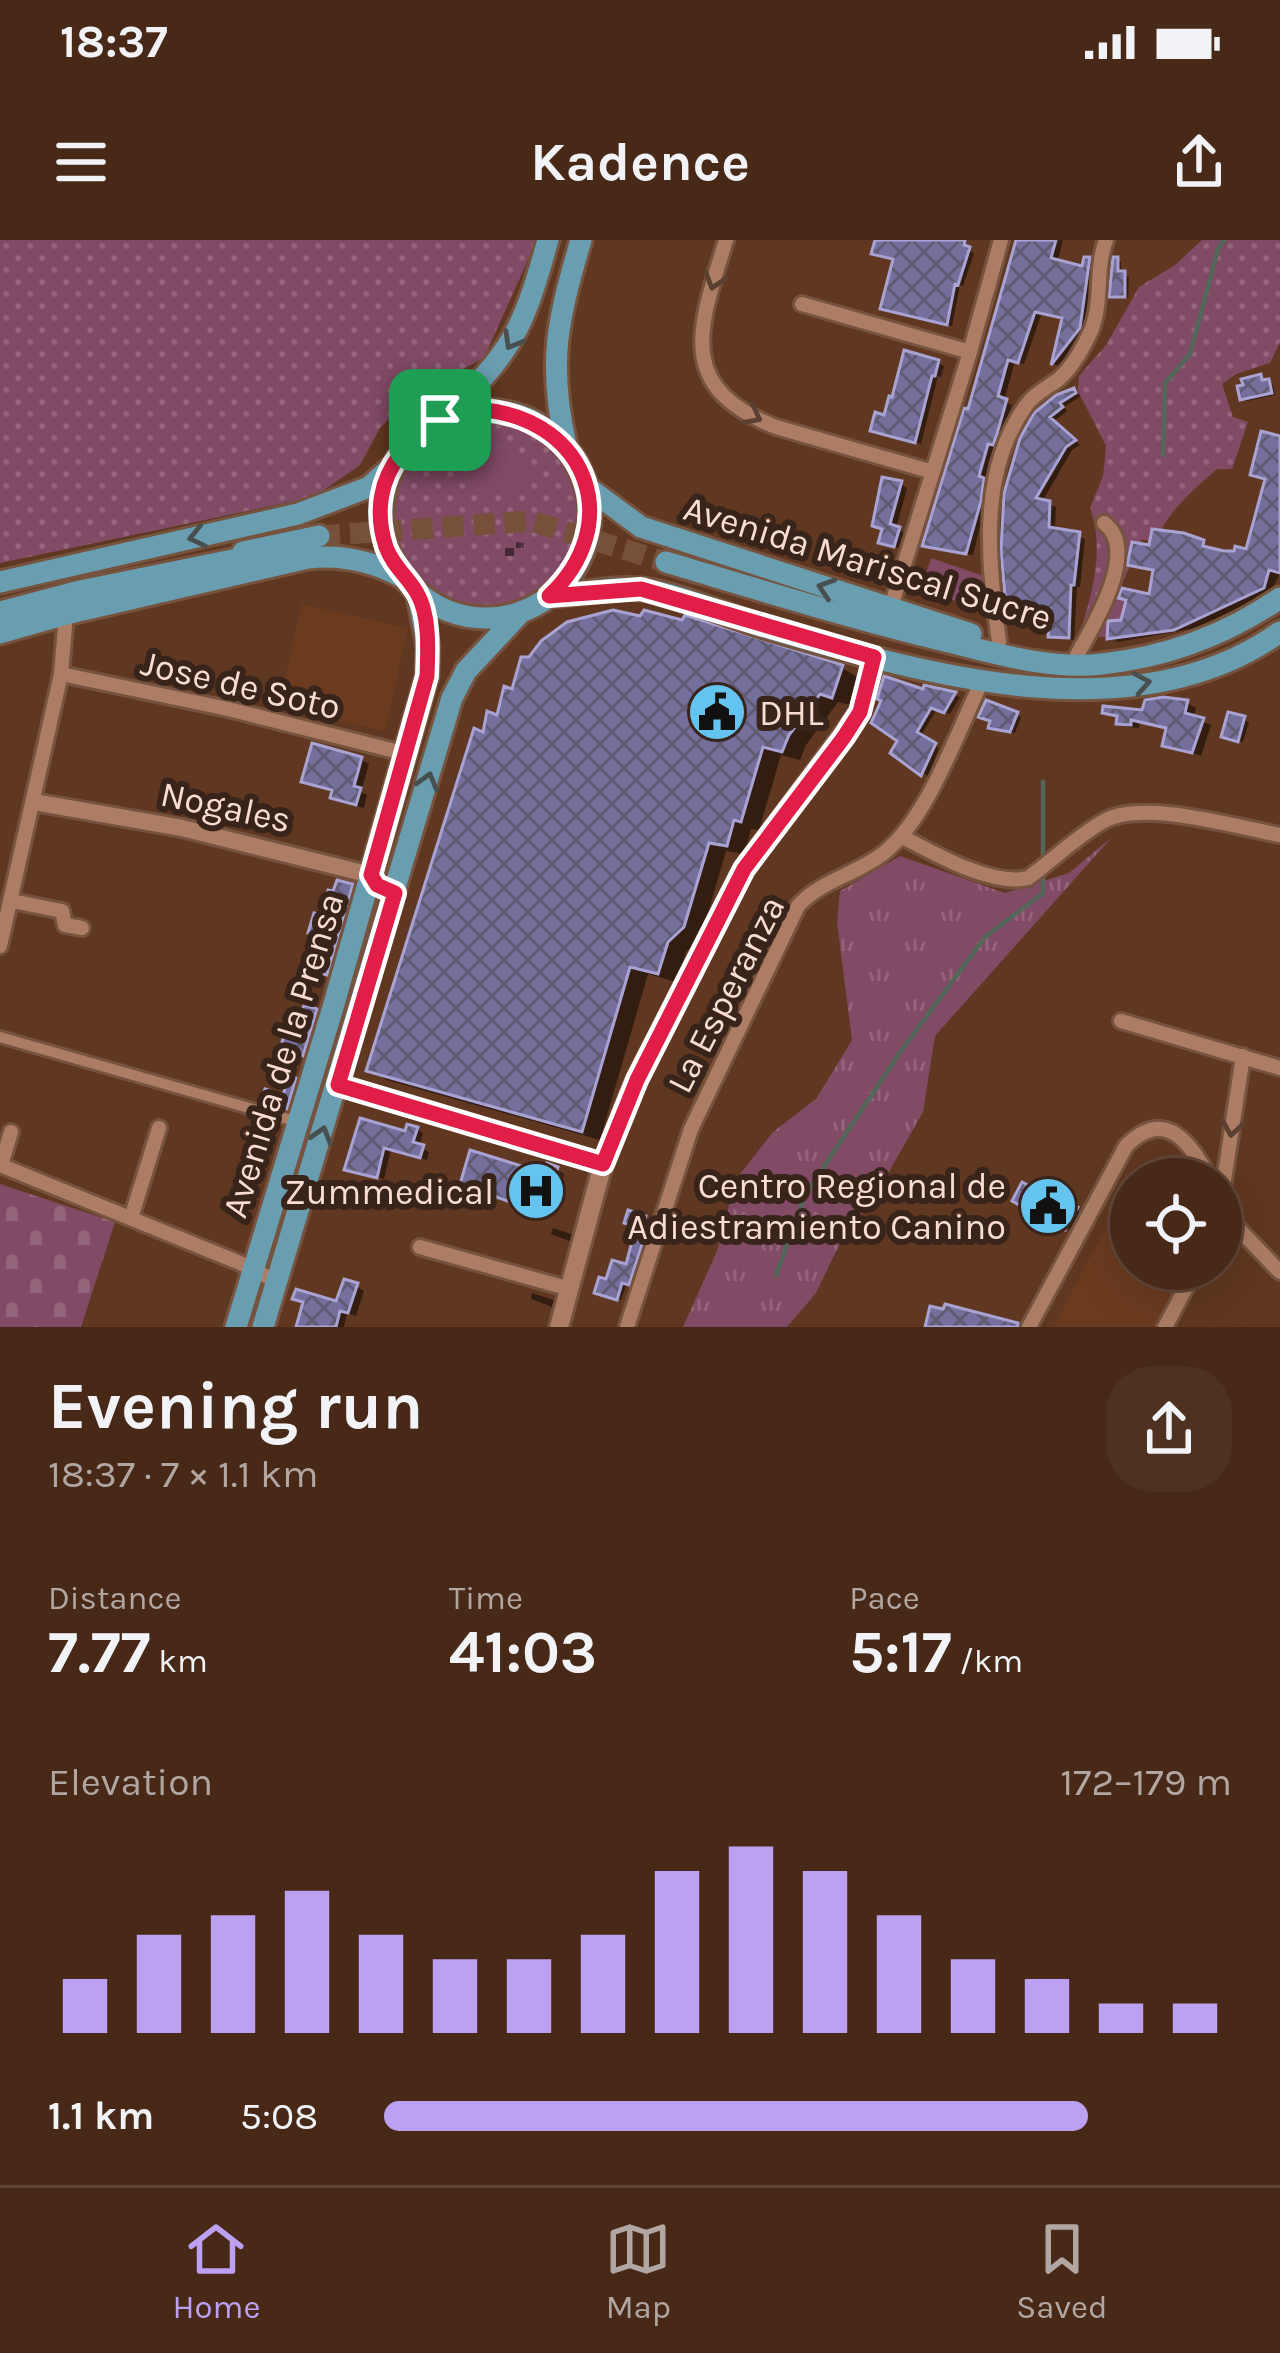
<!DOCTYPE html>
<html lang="en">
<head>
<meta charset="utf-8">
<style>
  :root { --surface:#482918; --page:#4f3121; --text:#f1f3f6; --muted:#b1a6a2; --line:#604537; --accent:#bca0f2 }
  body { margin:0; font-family:Karla,sans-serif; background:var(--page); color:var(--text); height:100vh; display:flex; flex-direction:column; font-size:45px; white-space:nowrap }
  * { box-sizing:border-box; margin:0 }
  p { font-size:39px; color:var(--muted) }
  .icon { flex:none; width:66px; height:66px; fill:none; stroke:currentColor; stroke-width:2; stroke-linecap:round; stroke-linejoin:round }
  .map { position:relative; height:1087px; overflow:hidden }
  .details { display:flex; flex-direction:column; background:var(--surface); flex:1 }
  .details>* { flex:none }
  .controls { position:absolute; left:1110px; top:918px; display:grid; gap:24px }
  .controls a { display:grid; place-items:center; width:132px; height:132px; border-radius:50%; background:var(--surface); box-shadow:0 12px 48px #0002,0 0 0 3px var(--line); font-size:60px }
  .pin { position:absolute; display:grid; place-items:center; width:102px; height:102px; color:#fff; margin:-51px; border-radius:24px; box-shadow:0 6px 18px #0006 }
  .round { display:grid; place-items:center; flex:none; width:126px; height:126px; border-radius:48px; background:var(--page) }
  .overview { display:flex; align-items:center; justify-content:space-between; height:204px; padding:0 48px }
  h1 { font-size:66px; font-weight:700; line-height:90px }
  .figures { display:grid; grid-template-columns:repeat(3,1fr); gap:18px; height:204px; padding:12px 48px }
  .figures div { display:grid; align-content:center }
  .figures b { font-size:60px; font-weight:700 }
  .figures small { font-size:33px; font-weight:400 }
  .figures p { font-size:33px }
  .chart { height:336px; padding:24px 48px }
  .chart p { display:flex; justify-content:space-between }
  .chart svg { width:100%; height:216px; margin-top:12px; stroke:var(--accent); stroke-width:6 }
  ul { padding:0 48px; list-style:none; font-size:39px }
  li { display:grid; grid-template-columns:192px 144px 1fr; align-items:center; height:90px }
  li i { height:30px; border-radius:15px; background:var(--accent) }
  .status { display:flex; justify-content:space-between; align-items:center; height:84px; padding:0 60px; background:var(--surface); direction:ltr }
  .status svg { height:33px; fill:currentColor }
  header { display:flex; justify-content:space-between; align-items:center; height:156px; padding:0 48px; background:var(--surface); font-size:54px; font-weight:700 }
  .dock { display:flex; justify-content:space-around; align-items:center; height:168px; border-top:3px solid var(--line); background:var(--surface); font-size:33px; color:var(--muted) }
  .dock a { display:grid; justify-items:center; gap:6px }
  .dock .active { color:var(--accent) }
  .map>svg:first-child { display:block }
  .built { fill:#6b3b1f }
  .grass { fill:url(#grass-dots) }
  .cemetery { fill:url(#cemetery-stones) }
  .park { fill:url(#park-tufts) }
  .garden { fill:#814a65 }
  .shadow { fill:#0007 }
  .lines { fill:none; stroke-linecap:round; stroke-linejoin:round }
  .stream { stroke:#53675b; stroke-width:4.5 }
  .building { fill:url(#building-cross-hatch); stroke:#a8a3d3; stroke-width:3 }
  .primary-tunnel { stroke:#77503a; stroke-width:21; stroke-dasharray:21 10; stroke-linecap:butt }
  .pedestrian-casing { stroke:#76533e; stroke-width:16 }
  .minor-casing { stroke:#76533e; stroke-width:20 }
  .tertiary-casing { stroke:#76533e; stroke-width:22 }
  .secondary-casing { stroke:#76533e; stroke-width:24 }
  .primary-casing { stroke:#76533e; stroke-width:27 }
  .pedestrian { stroke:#ac7d64; stroke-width:10 }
  .minor { stroke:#ac7d64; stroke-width:14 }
  .tertiary { stroke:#ac7d64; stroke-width:16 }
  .secondary { stroke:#ac7d64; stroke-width:18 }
  .primary { stroke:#699eb1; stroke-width:21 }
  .oneway { stroke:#5b3f30 }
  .oneway2 { stroke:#494f4f }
  .route-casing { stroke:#fff; stroke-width:24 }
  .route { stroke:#e11d48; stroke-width:15 }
  .labels { text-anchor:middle; stroke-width:12; stroke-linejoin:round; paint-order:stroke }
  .street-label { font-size:36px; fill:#f8ddd0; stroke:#38241a }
  .poi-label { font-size:36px; fill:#f8ddd0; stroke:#38241a; text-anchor:end }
</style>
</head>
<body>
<div class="status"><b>18:37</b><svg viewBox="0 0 49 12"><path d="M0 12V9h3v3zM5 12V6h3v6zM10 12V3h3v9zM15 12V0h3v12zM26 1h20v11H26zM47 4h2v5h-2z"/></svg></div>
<header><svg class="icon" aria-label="menu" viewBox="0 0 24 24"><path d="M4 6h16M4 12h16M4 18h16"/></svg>Kadence<svg class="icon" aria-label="share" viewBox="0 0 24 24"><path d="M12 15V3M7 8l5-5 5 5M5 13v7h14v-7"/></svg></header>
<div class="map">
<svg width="1280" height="1087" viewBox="0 0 1280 1087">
  <defs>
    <pattern id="grass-dots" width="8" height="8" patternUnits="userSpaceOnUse" patternTransform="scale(3)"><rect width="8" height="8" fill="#814a65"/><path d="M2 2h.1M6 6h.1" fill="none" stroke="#94647a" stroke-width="1.8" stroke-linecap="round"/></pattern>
    <pattern id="cemetery-stones" width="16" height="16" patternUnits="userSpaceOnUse" patternTransform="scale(3)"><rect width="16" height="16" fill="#814a65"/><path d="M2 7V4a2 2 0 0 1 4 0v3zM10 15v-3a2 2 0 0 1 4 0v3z" fill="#94647a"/></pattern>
    <pattern id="park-tufts" width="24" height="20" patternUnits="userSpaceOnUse" patternTransform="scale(3)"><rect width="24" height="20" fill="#814a65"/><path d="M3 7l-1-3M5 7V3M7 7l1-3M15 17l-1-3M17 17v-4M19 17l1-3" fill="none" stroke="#94647a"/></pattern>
    <pattern id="building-cross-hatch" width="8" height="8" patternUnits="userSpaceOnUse" patternTransform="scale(3)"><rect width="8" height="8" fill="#746f9c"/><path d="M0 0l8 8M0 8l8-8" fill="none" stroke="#615b72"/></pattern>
  </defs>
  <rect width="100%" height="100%" fill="#603720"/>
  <path class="built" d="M302 364 408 388 385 491 278 468Z
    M1104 991 1131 1005V1029H1178L1186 1033 1157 1087H1053Z"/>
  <path class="grass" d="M0 0H537L484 118 412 156 380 188 360 225 314 257 0 323Z
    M1202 0H1280V102L1270 123 1236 134 1222 144 1233 177 1248 182 1232 229H1217C1193 250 1166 273 1155 303L1142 299 1121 346 1125 359 1133 364 1132 398 1079 396C1092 354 1105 310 1090 268L1103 236 1106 206 1078 151 1079 136 1106 105 1139 47 1175 25Z
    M393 275a93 93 0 1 1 186 0a93 93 0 1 1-186 0Z"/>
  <path class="cemetery" d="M0 944 115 982 81 1087H0Z"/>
  <path class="park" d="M1112 597 935 796 923 872 870 965 843 997 816 1053 787 1087H683L717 1011 736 939 773 892 816 859 852 800 837 682 840 651 900 616 1005 653 1069 633Z"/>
  <path class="garden" d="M492 206 515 213 534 233C508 263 466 250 446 220L470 208Z
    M931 318 984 336 974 367 921 349Z"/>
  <path class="shadow" d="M878 0H937L974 13 963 46 960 45 952 86 889 71 896 19Z
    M1019 0H1063L1057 23 1084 30 1089 20 1096 24 1086 91 1059 126 1054 124 1065 79 1042 73 1024 124 1015 121 1004 161 1012 165 985 241 990 244 973 315 932 308 925 304 970 173Z
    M1117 20 1121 22V34L1129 37 1128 58 1112 56Z
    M938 123 944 126 941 137 938 136 921 204 879 193 886 178Z
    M1260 137 1273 145 1275 155 1247 161 1242 158 1246 147Z
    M1074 152 1081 156 1064 167 1067 171 1053 182 1080 205 1072 210 1042 262 1056 267 1055 291 1085 299 1080 347H1077L1074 400 1052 396 1053 371 1009 366 1042 168Z
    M1280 199V333L1271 352 1196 388 1118 402 1110 398 1151 358 1156 331 1131 323 1151 309 1203 303 1210 311 1248 312Z
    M901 244 907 248 896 289 905 293 901 309 882 302Z
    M516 302 524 303V308H514V316H505V308H516Z
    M842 428 859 438 850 465 838 462 806 505 800 520 781 515 759 590 751 589 745 614 726 611 701 697 686 712 676 742 648 734 600 900 387 840 369 830 485 496 499 479Z
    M926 448 960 457 950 474 937 469 920 497 939 508 928 536 894 512Z
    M1187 463 1196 468 1193 478 1211 485 1201 516 1166 504 1169 490 1140 482 1139 488 1128 487 1119 482 1120 477 1105 471 1144 473Z
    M1016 475 1021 477 1015 493 996 489Z
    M1231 475 1249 482 1243 502 1229 498Z
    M361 519 369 524 361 552 367 555 364 568 342 562 334 557 335 551 304 541Z
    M351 646 356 649 332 735 320 731 325 696Z
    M316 772 319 774 306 816 287 809Z
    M291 840 299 843 291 869 268 862 285 858Z
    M417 889 423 893 419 907 429 912 427 920 391 909 384 939 347 928Z
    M557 930 564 934 552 976 471 947 546 937Z
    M1016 959 1064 969 1066 964 1084 974 1074 992Z
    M645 978 650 991 633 1045 627 1043 621 1060 601 1054 609 1042 628 1027Z
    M553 988 574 995 572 1002 551 994Z
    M356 1046 364 1051 356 1076 347 1073 344 1087H299L305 1063 296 1058 338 1064Z
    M532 1053 557 1061 555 1068 531 1059Z"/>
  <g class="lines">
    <path class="stream" d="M1163 215 1165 143 1190 114 1218 9 1224 0
      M1043 542V621
      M776 1035 805 955 901 811 985 697 1043 653V632"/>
  </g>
  <path class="building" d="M875 0H965L964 5 970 7 958 45 955 44 947 85 880 69 893 19 871 14Z
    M1016 0H1056L1051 18 1082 26 1084 17H1090L1080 88 1051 125 1062 78 1035 72 1018 123 1008 120 998 156 1007 159 997 194 993 205 988 204 979 236 984 238 981 261 966 314 922 306 964 168 968 169Z
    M1113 17H1118V31H1125V57H1109Z
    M904 110 939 120 935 136H932L915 203 870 191 875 172 884 175 889 156 892 157Z
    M1261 134 1262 140 1269 139 1272 153 1240 160 1237 146 1243 145 1241 139Z
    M1074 148 1076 153 1060 163 1063 167 1050 177 1076 200 1066 207 1036 258 1050 261 1049 287 1080 292 1074 345H1071L1069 398 1048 397 1050 369 1006 368 1001 311 1004 253 1020 198 1034 173 1056 155Z
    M1261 191 1280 196V333L1269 330 1264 348 1174 390 1107 399 1108 381 1121 380 1126 360 1118 358 1122 348 1149 354 1153 330 1127 325 1132 302 1149 305 1152 289 1184 293 1204 300 1203 306 1224 311H1234L1235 306 1246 309 1265 239 1250 235Z
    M882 237 902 241 890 284 900 287 894 307 878 303 882 289 872 286Z
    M613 370 640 376 644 370 682 380 685 375 843 425 832 458 820 454 789 495 782 512 763 507 741 582 734 580 727 606 709 603 684 687 668 702 658 734 630 727 582 892 366 831 474 488 483 492 487 471 497 475 504 446 512 449 521 417H529L541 401 567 382Z
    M884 436 923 449 924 445 956 452 944 473 931 468 917 492 936 503 921 536 890 513 897 501 871 483 881 461 877 459Z
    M1163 457 1188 460 1185 473 1204 478 1192 513 1162 506 1166 488 1131 480V485L1116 484 1117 476 1102 473 1103 466 1142 470 1145 460Z
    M986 460 1018 472 1010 492 988 488 990 481 978 477Z
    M1228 472 1245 476 1238 502 1221 497Z
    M312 503 362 517 354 546 361 548 356 565 330 558 332 550 301 542Z
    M337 640 353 644 327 735 312 730 322 697 308 693 314 673 320 675 328 650 333 651Z
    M304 765 317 769 303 816 280 809 286 789 296 792Z
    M289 836 296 838 287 869 261 861 265 849 283 855Z
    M360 878 405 891 407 884 418 887 413 902 424 905 420 918 384 908 377 938 344 930Z
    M470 910 544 933 547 923 558 927 544 974 460 944Z
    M1022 942 1063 964 1065 960 1078 967 1065 990 1012 961Z
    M628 970 646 976 644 985 648 986 629 1045 622 1043 617 1060 594 1053 599 1037 606 1039 612 1020 626 1024 636 987 624 983Z
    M344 1039 358 1043 348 1073 340 1071 336 1087H296L303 1062 292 1059 296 1049 336 1061Z
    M945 1064 1018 1083V1087H925L930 1066 943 1069Z"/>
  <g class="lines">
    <path class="primary-tunnel" d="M319 296 531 281 666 322"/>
    <defs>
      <path id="pedestrian" d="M0 797 298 882"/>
      <path id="minor" d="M726 0C700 85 673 147 776 187L933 232
        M802 64 970 112
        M890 370 970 112 1001 0
        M999 402C989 325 977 235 1025 167 1034 153 1048 148 1060 138 1073 126 1084 106 1091 91 1103 61 1095 29 1106 0
        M1077 415C1094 385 1140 309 1104 283
        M61 434 228 469 407 514
        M901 596C933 613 992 647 1028 638 1053 620 1077 596 1104 581 1143 559 1236 587 1280 595
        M12 661 62 671 65 685 82 688
        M0 706 61 434 66 374
        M1121 781 1280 828
        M1243 816 1221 960 1233 983 1280 1032
        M338 846 603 924
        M0 925 240 1023 277 1042
        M1 925 11 892
        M131 978 159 888
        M420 1007 570 1049
        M627 1087 691 889 798 666C821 640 858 634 885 612 929 576 958 490 983 439
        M1029 1087 1126 906C1166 866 1191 904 1210 939
        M1165 1087 1196 1029"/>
      <path id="tertiary" d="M34 562 182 588 371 635 377 645 395 653"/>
      <path id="secondary" d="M559 1087 603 924 636 840 744 629 860 472 874 417"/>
      <path id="primary" d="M382 274a104 104 0 1 1 208 0a104 104 0 1 1-208 0Z
        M445 176C513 111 523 90 548 0
        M566 205C547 122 558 79 581 0
        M587 247 641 287 971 394
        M243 312 319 296
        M666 322C760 350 853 379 949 402 998 414 1050 430 1102 424 1167 417 1226 395 1280 358
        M0 342 298 274 369 247 388 230
        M549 356C577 355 615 346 641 349 677 353 728 376 764 387 921 433 1133 497 1280 392
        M0 372 80 351 257 315
        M0 393 70 373 308 318C342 314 372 321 402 337
        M236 1087 334 764 427 436 428 406 417 352
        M263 1087 452 458 466 431 522 371"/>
    </defs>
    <use href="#pedestrian" class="pedestrian-casing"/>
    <use href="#minor" class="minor-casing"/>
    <use href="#tertiary" class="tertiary-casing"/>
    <use href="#secondary" class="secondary-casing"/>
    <use href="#primary" class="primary-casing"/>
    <use href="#pedestrian" class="pedestrian"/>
    <use href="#minor" class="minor"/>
    <use href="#tertiary" class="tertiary"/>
    <use href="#secondary" class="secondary"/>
    <use href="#primary" class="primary"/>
  </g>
  <defs><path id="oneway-chevron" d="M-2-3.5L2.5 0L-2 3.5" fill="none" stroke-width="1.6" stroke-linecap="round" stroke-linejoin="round" transform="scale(3)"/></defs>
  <g class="oneway">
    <use href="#oneway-chevron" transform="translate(714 41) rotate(107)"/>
    <use href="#oneway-chevron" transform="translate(753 176) rotate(27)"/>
    <use href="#oneway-chevron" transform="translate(1232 888) rotate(99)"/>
  </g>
  <g class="oneway2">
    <use href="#oneway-chevron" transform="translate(512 101) rotate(120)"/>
    <use href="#oneway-chevron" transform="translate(197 297) rotate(167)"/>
    <use href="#oneway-chevron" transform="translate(826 348) rotate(-162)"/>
    <use href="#oneway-chevron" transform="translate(1142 443) rotate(-10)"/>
    <use href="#oneway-chevron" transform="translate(428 541) rotate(-74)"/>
    <use href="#oneway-chevron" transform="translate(322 895) rotate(-73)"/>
  </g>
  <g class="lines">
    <defs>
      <path id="route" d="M485 170C589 181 625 285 549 356L641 349 874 417 860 472 844 497 744 629 637 840 603 924 338 845 395 653 377 645 371 635 427 436C428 411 430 375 417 353 407 336 393 326 386 307 362 234 416 178 485 170Z"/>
    </defs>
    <use href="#route" class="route-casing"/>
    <use href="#route" class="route"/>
  </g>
  <defs>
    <symbol id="civic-disc" viewBox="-11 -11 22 22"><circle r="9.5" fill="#65c4ef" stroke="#38241a"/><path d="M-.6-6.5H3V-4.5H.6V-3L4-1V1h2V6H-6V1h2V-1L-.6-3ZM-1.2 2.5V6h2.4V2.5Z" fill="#111"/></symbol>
    <symbol id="hospital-disc" viewBox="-11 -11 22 22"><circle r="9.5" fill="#65c4ef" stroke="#38241a"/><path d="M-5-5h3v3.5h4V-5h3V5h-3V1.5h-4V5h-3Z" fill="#111"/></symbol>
  </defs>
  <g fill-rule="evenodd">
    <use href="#civic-disc" x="684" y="439" width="66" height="66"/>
    <use href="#hospital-disc" x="503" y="918" width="66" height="66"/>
    <use href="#civic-disc" x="1015" y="933" width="66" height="66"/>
  </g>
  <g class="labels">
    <g class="street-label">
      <text transform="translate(868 322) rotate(17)" y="13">Avenida Mariscal Sucre</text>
      <text transform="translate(241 444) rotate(13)" y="13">Jose de Soto</text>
      <text transform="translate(226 566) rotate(12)" y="13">Nogales</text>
      <text transform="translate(725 754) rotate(-63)" y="13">La Esperanza</text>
      <text transform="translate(282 815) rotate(-73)" y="13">Avenida de la Prensa</text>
    </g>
    <g class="poi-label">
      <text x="759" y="485" text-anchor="start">DHL</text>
      <text x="1006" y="958">Centro Regional de<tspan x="1006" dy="41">Adiestramiento Canino</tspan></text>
      <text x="494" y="964">Zummedical</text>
    </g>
  </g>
</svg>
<div class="controls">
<a><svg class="icon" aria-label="locate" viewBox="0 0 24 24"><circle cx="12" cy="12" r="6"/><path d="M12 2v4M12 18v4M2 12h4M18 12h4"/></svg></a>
</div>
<div class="pin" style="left:440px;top:180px;background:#1e9e55"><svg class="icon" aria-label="arrive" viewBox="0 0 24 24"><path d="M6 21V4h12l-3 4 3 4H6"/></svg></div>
</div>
<section class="details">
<div class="overview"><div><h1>Evening run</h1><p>18:37 · 7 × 1.1 km</p></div><a class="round"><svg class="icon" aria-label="share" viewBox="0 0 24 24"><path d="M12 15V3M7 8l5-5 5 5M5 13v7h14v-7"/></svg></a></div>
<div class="figures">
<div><p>Distance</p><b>7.77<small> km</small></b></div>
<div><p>Time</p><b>41:03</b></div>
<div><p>Pace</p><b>5:17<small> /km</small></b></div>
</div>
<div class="chart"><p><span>Elevation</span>172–179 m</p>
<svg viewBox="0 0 160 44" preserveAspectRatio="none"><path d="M5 44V33M15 44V24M25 44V20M35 44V15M45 44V24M55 44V29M65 44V29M75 44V24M85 44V11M95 44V6M105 44V11M115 44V20M125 44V29M135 44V33M145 44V38M155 44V38"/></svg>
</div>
<ul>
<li><b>1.1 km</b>5:08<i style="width:83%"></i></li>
</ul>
</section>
<nav class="dock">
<a class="active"><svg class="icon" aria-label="home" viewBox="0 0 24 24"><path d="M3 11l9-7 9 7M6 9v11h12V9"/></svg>Home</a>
<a><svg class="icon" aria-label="map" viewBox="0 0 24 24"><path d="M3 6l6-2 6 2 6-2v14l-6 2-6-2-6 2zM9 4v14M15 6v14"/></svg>Map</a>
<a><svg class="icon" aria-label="saved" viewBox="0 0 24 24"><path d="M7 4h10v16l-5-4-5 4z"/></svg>Saved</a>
</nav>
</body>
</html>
